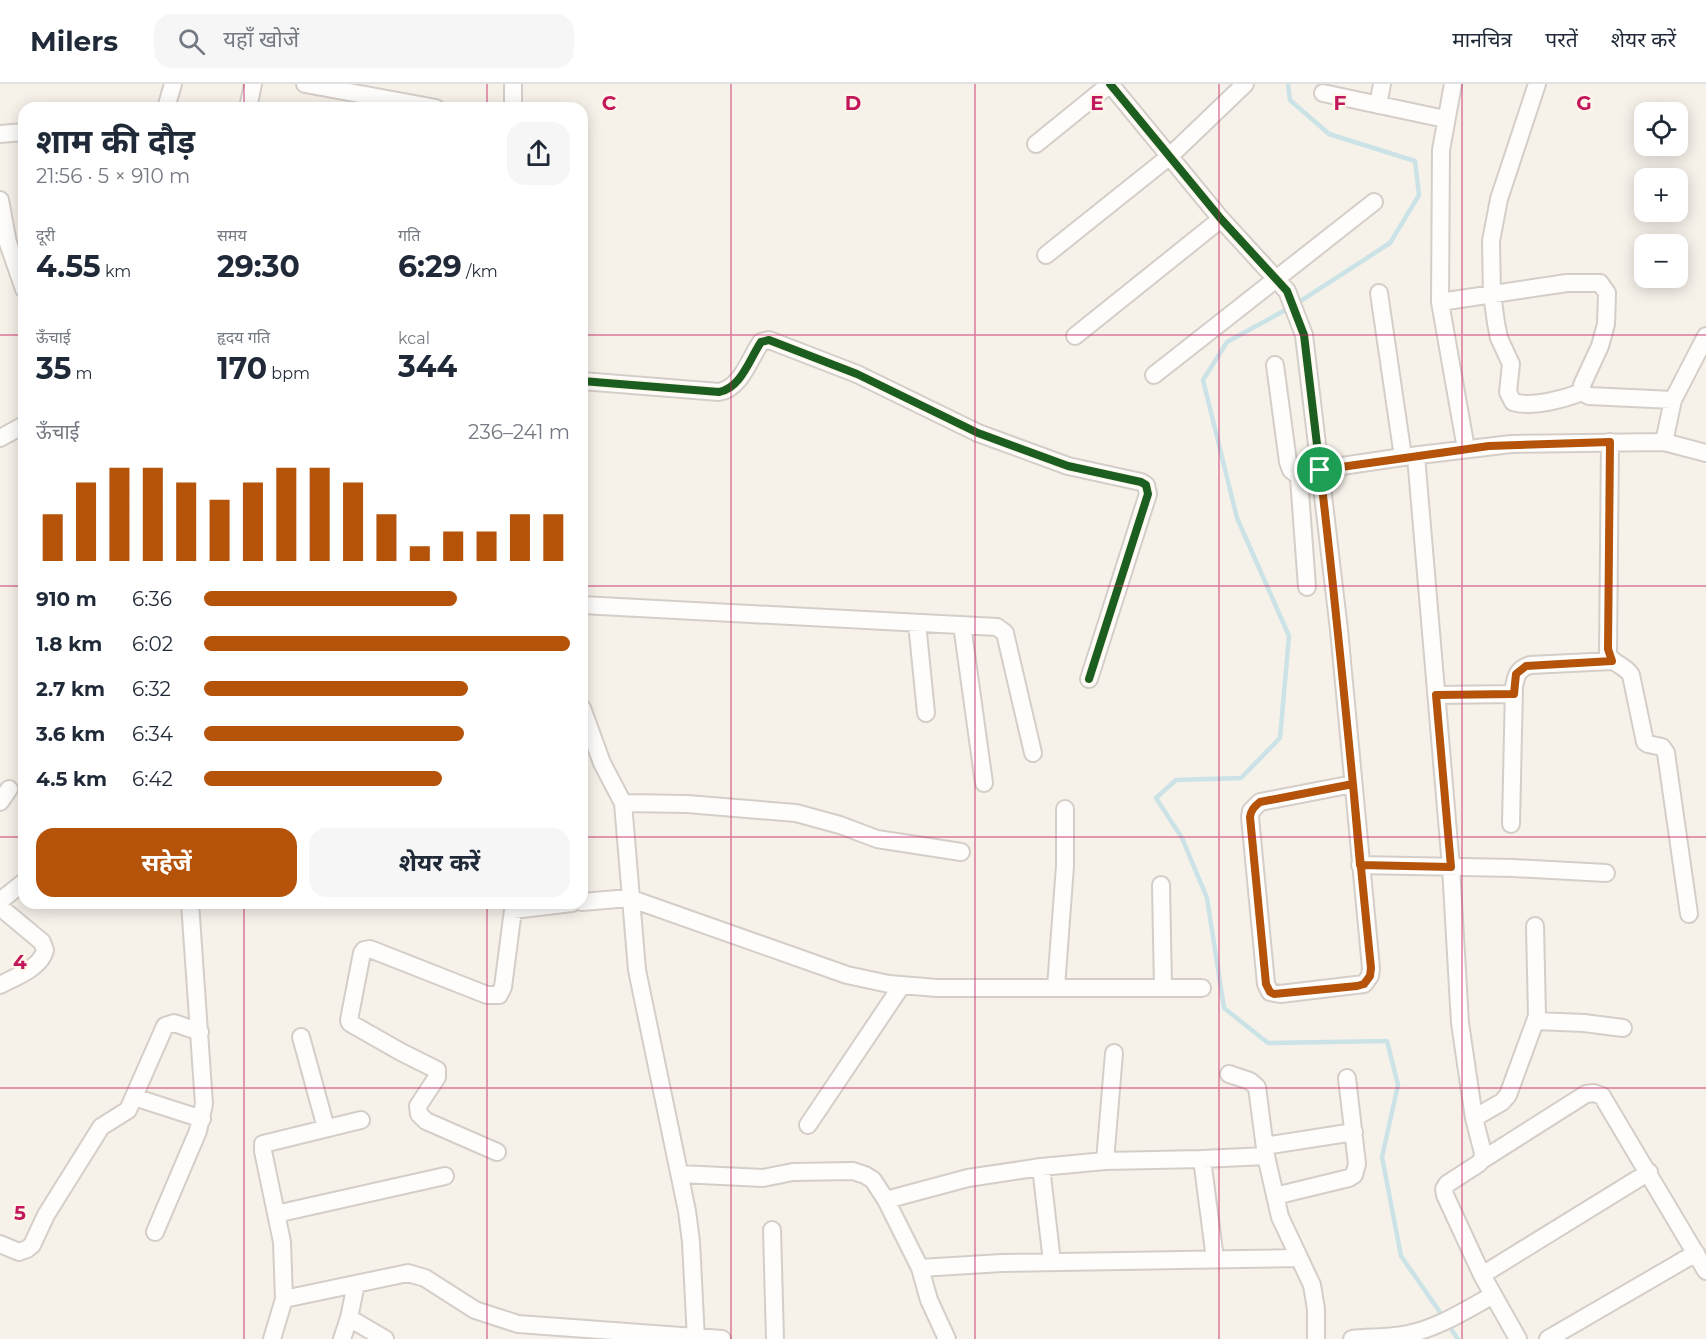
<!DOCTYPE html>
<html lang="hi">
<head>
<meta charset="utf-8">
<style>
  :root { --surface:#fff; --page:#f6f6f7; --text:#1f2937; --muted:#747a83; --line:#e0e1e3; --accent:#b45309 }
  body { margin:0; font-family:Montserrat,"Noto Sans Devanagari",sans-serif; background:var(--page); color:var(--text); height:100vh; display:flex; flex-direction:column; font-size:22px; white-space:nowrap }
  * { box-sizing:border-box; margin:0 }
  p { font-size:20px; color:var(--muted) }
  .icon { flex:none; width:33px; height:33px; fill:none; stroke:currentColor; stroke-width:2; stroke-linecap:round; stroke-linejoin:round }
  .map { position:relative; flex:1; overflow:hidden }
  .sheet { position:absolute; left:18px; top:18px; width:570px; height:807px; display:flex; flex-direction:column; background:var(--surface); border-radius:18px; box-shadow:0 3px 15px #0003 }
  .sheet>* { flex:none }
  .tools { position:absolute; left:1634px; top:18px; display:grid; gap:12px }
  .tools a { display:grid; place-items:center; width:54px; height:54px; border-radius:12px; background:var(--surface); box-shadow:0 3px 15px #0003; font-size:30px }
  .pin { position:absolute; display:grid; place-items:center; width:51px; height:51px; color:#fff; margin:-26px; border:3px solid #fff; border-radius:50%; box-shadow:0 2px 6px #0007 }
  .round { display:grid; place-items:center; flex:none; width:63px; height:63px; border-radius:18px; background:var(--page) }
  .overview { display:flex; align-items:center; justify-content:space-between; height:102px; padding:0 18px }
  h1 { font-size:33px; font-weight:700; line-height:45px }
  .metrics { display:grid; grid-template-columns:repeat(3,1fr); gap:9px; height:102px; padding:6px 18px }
  .metrics div { display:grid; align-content:center }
  .metrics b { font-size:30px; font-weight:700 }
  .metrics small { font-size:16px; font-weight:400 }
  .metrics p { font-size:16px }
  .chart { height:168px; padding:12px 18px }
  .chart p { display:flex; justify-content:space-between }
  .chart svg { width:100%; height:108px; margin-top:6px; stroke:var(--accent); stroke-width:6 }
  .primary-button { display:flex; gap:12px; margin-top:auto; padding:12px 18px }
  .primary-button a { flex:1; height:69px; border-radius:18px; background:var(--accent); color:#fff; font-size:24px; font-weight:700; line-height:69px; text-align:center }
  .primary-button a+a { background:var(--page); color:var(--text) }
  ul { padding:0 18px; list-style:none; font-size:20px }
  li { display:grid; grid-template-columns:96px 72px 1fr; align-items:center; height:45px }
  li i { height:15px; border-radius:8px; background:var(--accent) }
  header { display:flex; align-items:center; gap:36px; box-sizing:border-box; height:84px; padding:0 30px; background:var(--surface); border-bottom:2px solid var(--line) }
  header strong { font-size:28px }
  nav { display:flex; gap:33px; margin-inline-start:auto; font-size:21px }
  .search { width:420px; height:54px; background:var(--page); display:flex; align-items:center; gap:15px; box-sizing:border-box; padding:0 21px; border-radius:18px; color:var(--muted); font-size:22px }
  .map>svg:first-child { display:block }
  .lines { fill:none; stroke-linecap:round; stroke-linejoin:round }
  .stream { stroke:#cbe3e6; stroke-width:4.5 }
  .minor-casing { stroke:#d5cec8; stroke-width:20 }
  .minor { stroke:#fefdfc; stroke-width:16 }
  .cycleway-casing { stroke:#fef6ea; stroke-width:11 }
  .cycleway { stroke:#1b5e20; stroke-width:8 }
  .route-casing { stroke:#fff; stroke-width:12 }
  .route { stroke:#b45309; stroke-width:8 }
  .grid { fill:none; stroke:#c2185b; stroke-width:1.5; stroke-opacity:0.55 }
  .grid-label { font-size:20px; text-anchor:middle; font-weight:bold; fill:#c2185b; stroke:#fef6ea; stroke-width:5; stroke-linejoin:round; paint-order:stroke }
</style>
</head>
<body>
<header>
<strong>Milers</strong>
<div class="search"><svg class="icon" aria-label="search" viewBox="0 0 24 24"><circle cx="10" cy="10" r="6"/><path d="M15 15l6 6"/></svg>यहाँ खोजें</div>
<nav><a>मानचित्र</a><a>परतें</a><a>शेयर करें</a></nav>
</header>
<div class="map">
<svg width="1706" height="1255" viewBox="0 0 1706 1255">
  <rect width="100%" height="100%" fill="#f6f1e9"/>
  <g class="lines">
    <path class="stream" d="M1288 0 1290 16 1329 50 1415 77 1419 111 1390 159 1296 220
      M1289 224 1227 258 1203 296 1237 434 1289 552 1280 654 1241 694 1176 696 1156 714 1182 754 1207 814 1224 924 1268 959 1387 957 1398 1001 1382 1073 1401 1172 1444 1234
      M1448 1241 1458 1255"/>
    <defs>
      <path id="minor" d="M305 0 436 24
        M513 0V24
        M1110 0 1221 135 1287 207 1304 251 1339 546 1371 884 1370 892 1364 900 1280 910 1270 908 1266 900 1250 733 1251 727 1260 718 1353 700
        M1537 0 1499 115 1491 157 1492 210 1496 239 1499 254 1511 280 1508 308 1513 318C1532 324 1564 315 1582 308
        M1323 9 1445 35
        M1378 21 1382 0
        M166 24 173 0
        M248 24 253 0
        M0 50 24 48
        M1036 60 1110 0
        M0 116 8 159 24 205
        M1046 171 1170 72 1245 0
        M1379 209 1403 373
        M1440 218 1441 66 1453 0
        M1075 252 1221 135
        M1275 281 1288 378 1291 386 1299 392
        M1154 291 1374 118
        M582 297 719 308C741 304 749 276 761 258L769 256 857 290 978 349 1068 382 1141 398 1146 401 1148 410 1089 595
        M0 354 24 341
        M1610 358 1608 570C1612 580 1625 581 1631 591L1645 658 1648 660 1662 663 1666 669 1689 830
        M1664 358 1673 316 1706 252
        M1466 365 1440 218 1567 199H1600L1607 209 1606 240 1600 262 1582 301V308L1589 312 1673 316
        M1416 372 1451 783 1460 939 1474 1034 1483 1069 1482 1076 1478 1080 1447 1100 1444 1105 1445 1111 1482 1191 1518 1255
        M1307 503 1299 394 1301 388 1403 373 1511 360 1664 358 1706 369
        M582 521 997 543 1005 549 1033 669
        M917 539 926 629
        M962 541 984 699
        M1436 611 1514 610
        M582 624 602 679 623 719 637 886 687 1127 691 1158 696 1255
        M0 718 9 705
        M623 719 687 720 796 729 840 741 877 755 961 768
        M1511 740 1514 603C1516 591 1518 585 1530 581L1612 577
        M1360 781 1513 784 1606 789
        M1161 801 1163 904
        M0 817 24 798
        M582 818 629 814 847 891 889 900 937 904H1202
        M0 823 42 858 45 866C41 884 15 893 0 901
        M1056 903 1065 782V725
        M1536 937 1584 939 1623 944
        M301 953 326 1044
        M1229 990 1250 997 1257 1003 1266 1072
        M134 1013 202 1035
        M1474 1034 1502 1018 1508 1011 1537 932 1535 842
        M808 1041 902 901
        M1265 1062 1354 1048
        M497 1068 426 1037 419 1030 418 1022 437 993V986L401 968 350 939 349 936 362 869 364 866 370 865 487 911H499L503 903 513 826 572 819
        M1482 1076 1586 1010 1594 1009 1602 1012 1706 1187
        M1105 1077 1114 969
        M1041 1083 1052 1178
        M680 1090 763 1094 793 1088 853 1087 865 1091 873 1096 886 1116 920 1184 929 1216 947 1255
        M1275 1112 1349 1094 1354 1091 1357 1080 1347 994
        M886 1116 968 1094 1041 1083 1105 1077 1202 1075
        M276 1130 445 1092
        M772 1146 775 1255
        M155 1148 198 1047 204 1020 190 819
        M0 1160 19 1168 27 1165 32 1161 46 1131 101 1043 128 1026 165 942 174 939 200 948
        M1215 1175 1202 1075 1266 1072 1280 1133 1312 1201 1316 1225V1255
        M920 1184 1002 1179 1299 1174
        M1482 1191 1649 1088
        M284 1215 408 1189 425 1194 475 1226 518 1240 722 1255
        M349 1234 385 1255
        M272 1255 284 1215 282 1158 263 1067V1060L361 1036
        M342 1255 349 1234 356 1200
        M1352 1255C1371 1253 1390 1254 1408 1250 1438 1244 1466 1226 1493 1211
        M1548 1255 1696 1169"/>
    </defs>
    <use href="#minor" class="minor-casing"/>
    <use href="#minor" class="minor"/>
    <defs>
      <path id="cycleway" d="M1110 0 1221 135 1287 207 1304 251 1339 546 1371 884 1370 892 1364 900 1280 910 1270 908 1266 900 1250 733 1251 727 1260 718 1353 700
        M582 297 719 308C741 304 749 276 761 258L769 256 857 290 978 349 1068 382 1141 398 1146 401 1148 410 1089 595"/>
    </defs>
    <use href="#cycleway" class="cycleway-casing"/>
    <use href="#cycleway" class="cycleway"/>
  </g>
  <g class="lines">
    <defs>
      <path id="route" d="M1320 386C1340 552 1354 718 1371 884L1370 892 1364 900 1357 902 1274 910 1270 908 1266 900 1250 733C1251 726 1254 723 1260 718L1353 700 1360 781 1451 783 1436 611 1514 610 1516 590 1526 582 1612 577 1608 565 1610 358 1489 362 1320 386"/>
    </defs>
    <use href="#route" class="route-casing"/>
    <use href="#route" class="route"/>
  </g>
  <path class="grid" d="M244 0V24M487 0V24M731 0V1255M975 0V1255M1219 0V1255M1462 0V1255M0 251H24M582 251H1706M0 502H24M582 502H1706M0 753H24M582 753H1706M244 819V1255M487 819V1255M0 1004H1706"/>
  <g class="grid-label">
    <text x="609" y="26">C</text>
    <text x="853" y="26">D</text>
    <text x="1097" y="26">E</text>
    <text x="1340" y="26">F</text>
    <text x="1584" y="26">G</text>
    <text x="20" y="885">4</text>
    <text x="20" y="1136">5</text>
  </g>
</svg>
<div class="tools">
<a><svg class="icon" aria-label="locate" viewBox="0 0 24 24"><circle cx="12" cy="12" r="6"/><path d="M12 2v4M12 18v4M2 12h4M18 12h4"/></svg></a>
<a>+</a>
<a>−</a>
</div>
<div class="pin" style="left:1320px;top:386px;background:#1e9e55"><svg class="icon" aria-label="arrive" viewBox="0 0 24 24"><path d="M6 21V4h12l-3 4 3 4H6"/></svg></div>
<section class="sheet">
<div class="overview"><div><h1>शाम की दौड़</h1><p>21:56 · 5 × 910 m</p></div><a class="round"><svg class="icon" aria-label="share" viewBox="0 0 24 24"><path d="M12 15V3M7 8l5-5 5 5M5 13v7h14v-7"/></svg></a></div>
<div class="metrics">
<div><p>दूरी</p><b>4.55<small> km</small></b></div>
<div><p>समय</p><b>29:30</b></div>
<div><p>गति</p><b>6:29<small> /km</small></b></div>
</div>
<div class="metrics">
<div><p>ऊँचाई</p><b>35<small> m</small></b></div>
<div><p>हृदय गति</p><b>170<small> bpm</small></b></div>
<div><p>kcal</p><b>344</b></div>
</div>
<div class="chart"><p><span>ऊँचाई</span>236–241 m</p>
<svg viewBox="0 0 160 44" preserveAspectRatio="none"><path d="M5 44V25M15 44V12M25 44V6M35 44V6M45 44V12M55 44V19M65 44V12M75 44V6M85 44V6M95 44V12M105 44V25M115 44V38M125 44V32M135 44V32M145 44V25M155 44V25"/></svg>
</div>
<ul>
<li><b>910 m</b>6:36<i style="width:69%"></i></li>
<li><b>1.8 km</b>6:02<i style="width:100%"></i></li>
<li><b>2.7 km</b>6:32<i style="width:72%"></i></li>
<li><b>3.6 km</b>6:34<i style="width:71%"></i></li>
<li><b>4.5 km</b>6:42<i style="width:65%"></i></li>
</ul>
<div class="primary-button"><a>सहेजें</a><a>शेयर करें</a></div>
</section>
</div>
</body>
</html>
